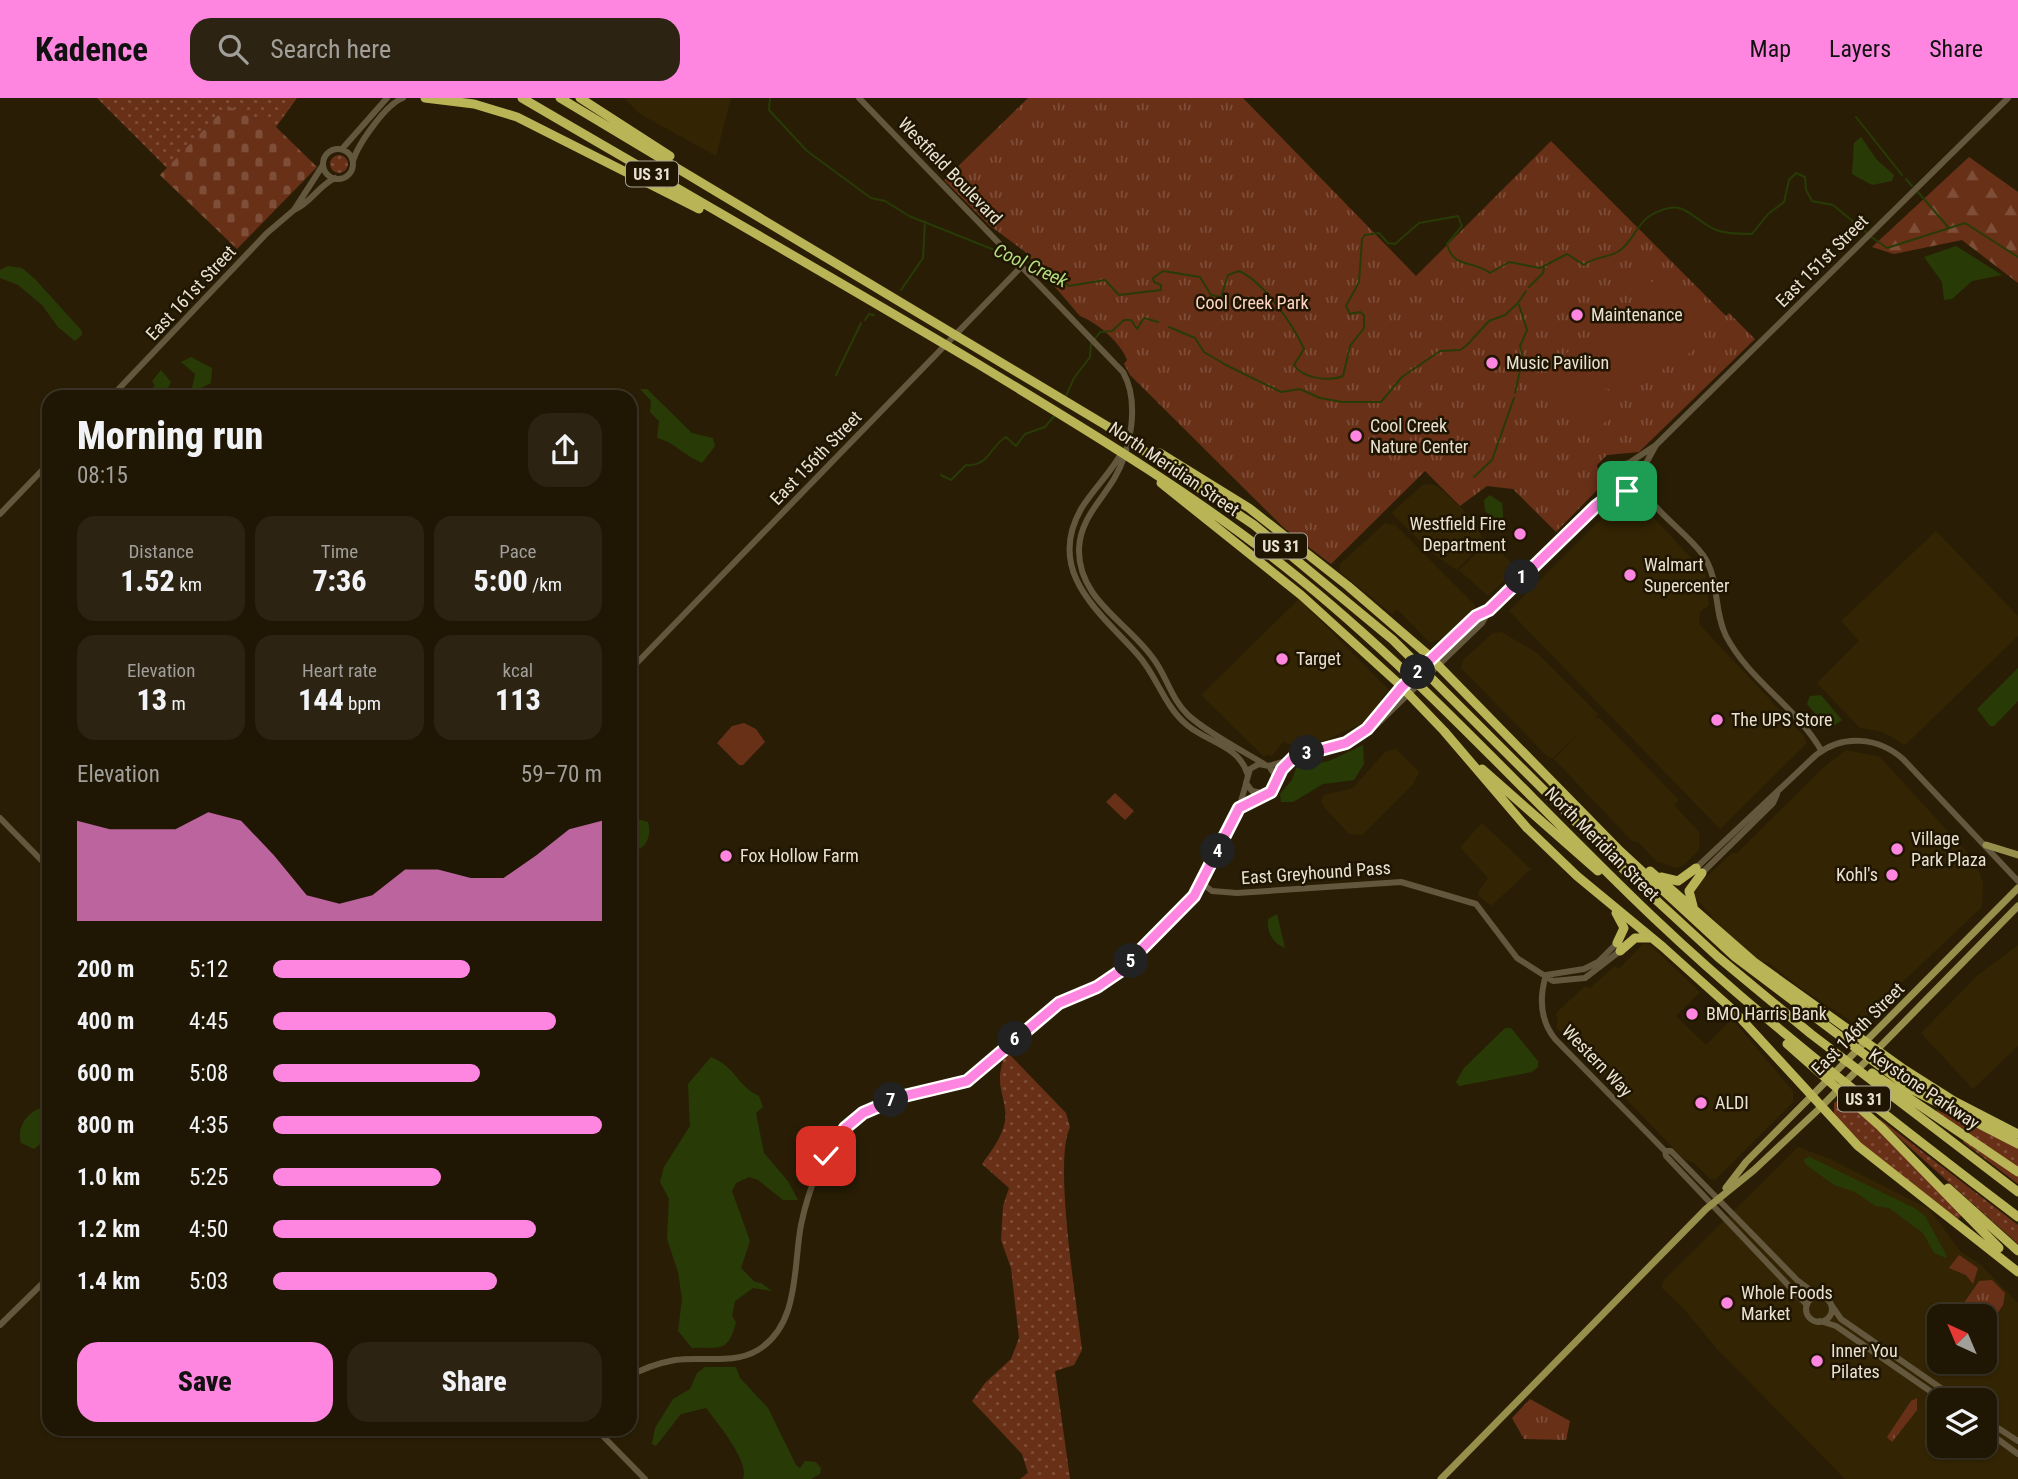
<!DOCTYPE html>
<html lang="en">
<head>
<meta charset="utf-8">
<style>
  :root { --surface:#1f1604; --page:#2c2313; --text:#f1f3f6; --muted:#a19f9a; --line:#3c3526; --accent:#fe86e0 }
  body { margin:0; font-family:"Roboto Condensed",sans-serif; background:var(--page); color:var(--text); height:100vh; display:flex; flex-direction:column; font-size:26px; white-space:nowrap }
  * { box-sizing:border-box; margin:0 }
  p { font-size:23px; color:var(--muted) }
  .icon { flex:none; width:38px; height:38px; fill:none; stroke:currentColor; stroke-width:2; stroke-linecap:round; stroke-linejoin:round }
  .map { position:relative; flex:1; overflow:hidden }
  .panel { position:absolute; left:42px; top:292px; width:595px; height:1046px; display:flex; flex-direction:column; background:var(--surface); border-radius:21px; box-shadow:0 2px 5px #0004,0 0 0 2px var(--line) }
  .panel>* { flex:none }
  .needle { width:46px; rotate:316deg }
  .fabs { position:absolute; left:1927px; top:1206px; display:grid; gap:14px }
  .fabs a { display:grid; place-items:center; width:70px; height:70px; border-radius:14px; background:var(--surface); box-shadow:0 2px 5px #0004,0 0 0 2px var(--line); font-size:35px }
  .pin { position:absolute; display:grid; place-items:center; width:60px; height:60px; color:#fff; margin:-30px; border-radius:14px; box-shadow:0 4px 10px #0006 }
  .km { position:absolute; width:35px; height:35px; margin:-18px; border-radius:50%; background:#222; color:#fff; font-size:19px; line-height:35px; text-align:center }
  .round { display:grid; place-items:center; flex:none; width:74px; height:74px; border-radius:21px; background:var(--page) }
  .head { display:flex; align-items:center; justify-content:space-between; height:119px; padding:0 35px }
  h1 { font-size:38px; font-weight:800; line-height:52px }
  .stats { display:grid; grid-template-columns:repeat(3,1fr); gap:10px; height:119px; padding:7px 35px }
  .stats div { display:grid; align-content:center; border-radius:18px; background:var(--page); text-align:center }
  .stats b { font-size:30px; font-weight:800 }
  .stats small { font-size:19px; font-weight:400 }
  .stats p { font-size:19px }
  .chart { height:196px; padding:14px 35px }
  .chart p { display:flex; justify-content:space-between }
  .chart svg { width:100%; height:126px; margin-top:7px; fill:var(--accent); opacity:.7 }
  .action { display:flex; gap:14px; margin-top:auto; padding:14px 35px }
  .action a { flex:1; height:80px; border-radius:21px; background:var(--accent); color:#111; font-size:28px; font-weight:800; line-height:80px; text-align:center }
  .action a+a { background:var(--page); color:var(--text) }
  ul { padding:0 35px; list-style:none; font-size:23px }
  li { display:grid; grid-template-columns:112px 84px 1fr; align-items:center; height:52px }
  li i { height:18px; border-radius:9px; background:var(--accent) }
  header { display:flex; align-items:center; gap:42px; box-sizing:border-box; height:98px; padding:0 35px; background:var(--accent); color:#111 }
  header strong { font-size:33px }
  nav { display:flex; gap:38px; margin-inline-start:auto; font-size:24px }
  .search { width:490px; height:63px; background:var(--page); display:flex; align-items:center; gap:18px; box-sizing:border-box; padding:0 24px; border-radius:21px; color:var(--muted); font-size:26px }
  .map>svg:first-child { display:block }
  .built { fill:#332503; fill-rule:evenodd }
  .grass { fill:url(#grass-dots) }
  .forest { fill:url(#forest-firs) }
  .cemetery { fill:url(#cemetery-stones) }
  .park { fill:url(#park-tufts) }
  .pitch { fill:#693018 }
  .water { fill:#283b06 }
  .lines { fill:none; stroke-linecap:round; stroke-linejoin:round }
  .stream { stroke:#283b06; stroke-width:2 }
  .secondary { stroke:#63573d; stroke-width:6 }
  .primary { stroke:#978f4c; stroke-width:7 }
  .highway { stroke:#b9b456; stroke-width:9 }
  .route-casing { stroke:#fff; stroke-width:14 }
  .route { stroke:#fe86e0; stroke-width:9 }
  .poi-dot { fill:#fe86e0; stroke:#1f1500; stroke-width:2.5 }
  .labels { text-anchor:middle; stroke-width:5; stroke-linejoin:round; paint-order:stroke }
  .shield { fill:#1f1500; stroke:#aca494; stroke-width:2 }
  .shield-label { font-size:16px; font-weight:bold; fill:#e9e2d3 }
  .street-label { font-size:18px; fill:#e9e2d3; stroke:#1f1500 }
  .park-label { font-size:18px; fill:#ffd5c5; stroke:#1f1500 }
  .poi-label { font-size:18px; fill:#e9e2d3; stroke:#1f1500; text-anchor:start }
  .water-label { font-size:19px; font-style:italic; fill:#b5de80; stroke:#1f1500 }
</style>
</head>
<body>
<header>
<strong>Kadence</strong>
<div class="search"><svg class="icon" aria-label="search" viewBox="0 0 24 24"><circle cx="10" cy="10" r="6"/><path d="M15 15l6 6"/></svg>Search here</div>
<nav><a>Map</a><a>Layers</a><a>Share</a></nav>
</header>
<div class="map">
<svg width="2018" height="1381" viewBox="0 0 2018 1381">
  <defs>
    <pattern id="grass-dots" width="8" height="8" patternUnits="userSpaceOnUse" patternTransform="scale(1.75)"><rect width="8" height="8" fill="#693018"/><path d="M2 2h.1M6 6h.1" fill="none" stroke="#7e4e39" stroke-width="1.8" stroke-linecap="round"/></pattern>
    <pattern id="forest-firs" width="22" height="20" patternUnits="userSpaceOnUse" patternTransform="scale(1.75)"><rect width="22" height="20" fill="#693018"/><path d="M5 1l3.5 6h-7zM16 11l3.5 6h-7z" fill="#7e4e39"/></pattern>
    <pattern id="cemetery-stones" width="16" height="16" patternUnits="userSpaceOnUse" patternTransform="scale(1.75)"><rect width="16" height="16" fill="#693018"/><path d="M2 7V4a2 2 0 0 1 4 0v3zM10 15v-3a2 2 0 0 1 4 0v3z" fill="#7e4e39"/></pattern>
    <pattern id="park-tufts" width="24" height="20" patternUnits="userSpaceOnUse" patternTransform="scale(1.75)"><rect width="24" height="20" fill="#693018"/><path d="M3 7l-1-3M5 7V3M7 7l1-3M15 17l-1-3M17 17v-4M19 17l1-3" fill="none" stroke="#7e4e39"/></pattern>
  </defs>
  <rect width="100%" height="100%" fill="#291e05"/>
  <path class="built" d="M624 0H731L716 58 640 16Z
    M1424 386 1435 387 1444 394 1473 421 1484 443 1457 472 1437 459 1394 418 1392 414Z
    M1627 400 1641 406 1705 475 1709 507 1700 514 1699 526 1804 638 1807 645 1720 731 1509 513 1617 405Z
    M1385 425 1395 427 1474 506 1475 510 1441 541 1430 545 1397 511 1392 516 1339 473 1340 466Z
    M1936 433 2018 518V538L1905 647 1883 634 1860 630 1817 585 1859 543 1841 523Z
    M1489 443 1517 470 1488 498 1459 472Z
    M1299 501 1389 592 1381 600 1384 603 1363 625 1324 643 1288 646 1284 643 1271 659 1267 656 1264 659 1201 597Z
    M1501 534 1537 555 1598 616 1595 620H1600L1679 702 1674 707 1699 734V752L1685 766 1677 770 1656 763 1638 744 1632 743 1554 661 1583 631 1553 660 1547 658 1461 570 1463 562 1493 535Z
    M1396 651 1419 674 1413 686 1362 737 1349 736 1324 709 1321 703 1324 697 1353 690 1386 653Z
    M1846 652 1880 659 1975 763 1983 784 1982 809 1857 927 1798 888 1769 865 1762 864 1724 832 1694 798 1695 789 1733 754 1736 756 1823 670Z
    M1482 725 1531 771 1491 808 1477 796 1488 780 1460 749Z
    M1643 846H1649L1700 894 1676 918 1706 947 1732 921 1793 993V1004L1716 1081H1710L1694 1065 1684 1061 1556 929 1558 921 1555 916 1585 888 1590 890 1615 868 1619 871Z
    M2018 847V948L1973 991 1921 935 1978 877Z
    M1798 1049 1830 1061 1929 1111 1960 1153 1982 1168 2018 1205V1381H1845L1717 1251 1683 1210 1661 1189 1664 1182ZM1939 1218H1984V1264H1939ZM1939 1302H1984V1348H1939Z"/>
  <path class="grass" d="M97 0H297L276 29 227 9 167 70Z
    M330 66a9 9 0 1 1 18 0a9 9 0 1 1-18 0Z
    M1007 954 1066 1015 1070 1029C1053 1065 1077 1205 1082 1252L1074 1267 1055 1273 1070 1381H1020L1028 1375 1022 1356 972 1303 985 1285 1011 1261 1019 1240 1011 1170 1001 1142 1003 1108 1009 1090 982 1066C991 1053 1002 1040 1005 1023 1008 1001 994 990 1003 963L1000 959Z
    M1841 999 1873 1027 1962 1117 1958 1121 1867 1051 1834 1017V1005Z
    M1937 1012 2018 1049V1069L1936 1014Z
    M1880 1021 2018 1127V1146L1879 1022Z
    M1964 1042 2018 1078V1086L1963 1044Z"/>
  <path class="forest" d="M1969 59 2018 94V185L1962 142 1894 156 1872 149Z"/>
  <path class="cemetery" d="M227 8 276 29 317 69 237 151 160 77Z"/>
  <path class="park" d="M1028 0H1243L1416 178 1551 43 1726 218 1729 215 1755 241 1639 354 1607 357 1597 367 1602 387 1556 434 1513 391 1487 388 1460 408 1425 373 1331 466 1284 430 1130 277 1124 266 1127 262C1121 245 1098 225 1080 218L1024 153 989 127 944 82Z
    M1959 1157 1978 1170 1973 1186 1966 1177 1949 1170Z
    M1992 1182 2005 1195 2003 1207 1985 1234 1984 1218H1955L1979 1183Z
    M1917 1300V1312L1892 1344 1887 1339 1911 1303Z
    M1530 1301 1570 1323 1566 1342 1524 1341 1512 1320Z"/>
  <path class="pitch" d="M1640 168 1653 186 1641 195 1628 177Z
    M1670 179C1697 193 1714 227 1690 254 1683 263 1672 265 1663 271 1644 284 1629 297 1604 290L1621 308 1589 340 1542 292 1570 265 1565 256 1619 217 1629 227 1632 225 1627 211Z
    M744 625 756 631 765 644 743 667H739L717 645 732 628Z
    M1115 695 1134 713 1125 722 1106 704Z"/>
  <path class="water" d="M1861 39 1877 62 1894 77 1892 83 1872 87 1852 76 1854 45Z
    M1956 148 2002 177 1972 183 1952 201 1944 202 1942 184 1924 159Z
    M8 168 22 170 35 181 82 233V237L75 243 58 229 42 207 18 187 0 180V172Z
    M191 259 212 270 211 285 191 295 195 276 181 264Z
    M161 272 171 284 164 298 148 299 147 295 155 288 152 283Z
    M640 291H647L692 335 713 340 715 348 702 365C685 358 674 344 657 340L659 323 650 314 651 303Z
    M1490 397 1502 405 1504 429 1485 413 1484 402Z
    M2018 570V603L1994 628H1990L1977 611Z
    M1821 597 1842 622 1835 627 1823 625 1807 606 1810 598Z
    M1363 647 1364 666 1354 682 1323 686 1293 704H1281L1280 696 1292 682 1296 670 1329 663Z
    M635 705 638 721 648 724C651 734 649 745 639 751L630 749V707Z
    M1277 816 1285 850C1272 845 1267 834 1268 821Z
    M1505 930H1511L1538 963V969L1532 974 1459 988 1456 984 1464 970Z
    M711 959C736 969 737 988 759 998L763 1009 756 1015 764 1055 788 1083 798 1102H783L758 1082 749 1079 736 1085 732 1093 750 1143 741 1170 755 1184 761 1185 772 1193 753 1190 735 1203 732 1218 736 1224C728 1255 721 1249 692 1250L678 1233 682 1201 678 1174 667 1141 669 1101 660 1084 664 1069 690 1028 688 986Z
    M44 1009 49 1010V1039L34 1051 21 1045C16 1029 28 1013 44 1009Z
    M1810 1059 1916 1111 1925 1118 1947 1158 1946 1160 1934 1155 1923 1135 1889 1110 1875 1108 1855 1094 1834 1087 1805 1066 1804 1061Z
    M705 1269H736L740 1280 768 1310 796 1367 800 1370 805 1363 816 1364 821 1370 820 1376 811 1381H743C750 1363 717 1325 706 1310L681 1316 656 1348 652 1346 655 1330 673 1301 690 1291 697 1275Z"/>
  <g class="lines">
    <path class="stream" d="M770 0 769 12 807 53 871 100 885 103 909 118 1007 157
      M1856 19 1902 77
      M1906 81 1912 88
      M1918 94 1948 129
      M1870 138 1887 150 1965 125 2018 159
      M1019 161 1050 173 1069 188 1105 182 1119 197 1161 192V187L1154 184 1153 180 1163 173 1200 179 1211 197 1221 199 1228 177 1239 173C1263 183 1294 228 1304 251L1294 267C1302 280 1329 284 1343 278L1350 248 1364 230V217L1360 214 1350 216 1346 208 1359 184 1362 141 1365 137 1379 135 1388 145 1395 146 1419 125 1458 118 1462 128 1447 146C1453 171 1474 162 1490 175L1509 164 1540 170 1567 156 1584 167C1594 158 1607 161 1619 153 1633 144 1636 126 1651 117 1685 98 1688 119 1714 131 1724 136 1742 136 1752 136L1768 116 1784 104 1789 82 1796 75 1805 79 1806 92 1812 103 1833 107 1866 134
      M1529 189 1543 175 1544 170
      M901 192 923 160 925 123
      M865 222 869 216 874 217
      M1169 229 1195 240 1204 254 1226 267 1281 294 1300 291 1320 300 1342 304H1381L1402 279 1440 253 1460 252 1466 248 1489 223 1505 217 1518 205 1526 193
      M836 277 861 225
      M1515 295 1523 259 1520 248 1527 232 1519 207
      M1065 300 1074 280 1090 259 1091 246 1100 234 1112 233 1124 222H1131L1137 231 1144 220 1158 224
      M941 377 951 382 966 367C989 369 990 348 1006 339L1016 348 1025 336 1045 329 1055 317
      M1474 379 1492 362 1514 300"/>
    <path class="secondary" d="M859 0 1123 274C1140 304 1131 352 1114 381 1100 404 1080 422 1079 451 1078 503 1130 525 1155 563 1167 580 1172 602 1188 617 1209 636 1240 651 1264 666
      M342 51 387 0
      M323 66a15 15 0 1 1 30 0a15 15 0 1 1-30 0Z
      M353 63C358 46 386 6 403 0
      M294 112C311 105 318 88 335 80
      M111 299 267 135 294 112 323 67
      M1122 354C1111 375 1093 391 1081 411 1045 475 1101 515 1138 557 1157 578 1164 608 1187 627 1207 644 1239 648 1247 675
      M1629 365 1656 347 2008 0
      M1639 378 1656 347
      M1638 380C1650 413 1682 429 1703 457 1720 481 1713 512 1726 538 1749 582 1796 609 1821 652
      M1624 390 1633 388 1638 380 1636 370 1629 365 1617 368 1614 382 1648 407 1654 408
      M1596 408 1613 379
      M0 416 49 365
      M630 572 1022 168
      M1367 630C1378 620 1386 607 1395 596 1418 570 1459 526 1489 512
      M1269 668 1355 643 1371 632 1482 525 1489 512 1596 408 1621 389
      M1277 680 1269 668 1259 666 1250 671 1246 685 1252 693 1267 696 1275 690 1288 663
      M1239 710 1261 697
      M0 720 49 770
      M1696 770 1816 657C1843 636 1878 639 1903 661L2018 783
      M1702 775 1773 705 1777 696
      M1203 786 1239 710 1246 686
      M1546 877C1539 900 1540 922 1555 941L1665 1053 1666 1058 1807 1207
      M1546 877 1584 871 1598 864 1617 845
      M1665 1053H1671L1798 1183 1818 1198
      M1806 1211a13 13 0 1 1 26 0a13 13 0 1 1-26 0Z
      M1832 1208 1841 1221 1958 1302
      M1820 1223 1836 1228 1943 1302
      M0 1227 49 1179
      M630 1278C644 1270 659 1265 675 1262 702 1258 733 1267 758 1252 800 1226 793 1169 801 1127 808 1093 823 1051 848 1027 882 995 926 1003 965 984 994 970 1016 939 1041 918 1061 902 1084 897 1106 884 1130 869 1186 810 1203 786L1212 793 1237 795 1401 784 1476 806 1517 860 1553 883 1585 880 1620 853
      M1984 1321 2018 1343
      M1984 1331 2018 1356
      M597 1332 645 1381"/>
    <path class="primary" d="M1986 747 2018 757
      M1726 1090 1746 1064 2018 790
      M1441 1381 1706 1111 1754 1072 1820 1010 2018 808"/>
    <path class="highway" d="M425 0 474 6 517 19 699 111
      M522 0C674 89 827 176 978 266 1083 330 1188 392 1285 469 1418 574 1531 703 1654 820 1768 928 1893 1023 2018 1119
      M560 0 1107 328 1254 427 1393 542 1630 778 1718 859 1811 936 2018 1094
      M580 0 670 58
      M1160 355 1249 410 1348 488 1427 556 1618 751 1735 859 1909 990 2018 1046
      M1161 385 1301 497 1399 586 1444 633 1527 730 1577 778 1663 849 1733 912 1858 1048 2018 1174
      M1482 671 1598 773
      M1650 773 1754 864 1902 970 1954 1003 2018 1036
      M1661 779 1678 783 1696 770
      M1693 808 1689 793 1702 775
      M1616 815 1624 830 1617 845
      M1620 853 1635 840H1651
      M1787 946 1881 1029 1999 1150
      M1872 975 2018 1074
      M1948 1090 2018 1153"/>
  </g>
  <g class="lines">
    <defs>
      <path id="route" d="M826 1058 845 1030 863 1015 900 999 967 983 1059 905 1097 889 1119 874 1194 798 1239 710 1271 694 1282 671 1294 659 1346 645 1367 631 1402 589 1455 538 1476 518 1489 512 1596 408 1621 389 1627 393"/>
    </defs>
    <use href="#route" class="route-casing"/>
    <use href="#route" class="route"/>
  </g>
  <g class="poi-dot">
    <circle cx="1577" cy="217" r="7"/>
    <circle cx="1492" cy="265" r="7"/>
    <circle cx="1356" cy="338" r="7"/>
    <circle cx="1520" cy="436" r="7"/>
    <circle cx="1630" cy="477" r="7"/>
    <circle cx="1282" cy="561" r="7"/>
    <circle cx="1717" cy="622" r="7"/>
    <circle cx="1897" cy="751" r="7"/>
    <circle cx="726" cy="758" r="7"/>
    <circle cx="1892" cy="777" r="7"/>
    <circle cx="1692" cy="916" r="7"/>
    <circle cx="1701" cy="1005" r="7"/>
    <circle cx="1727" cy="1205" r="7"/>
    <circle cx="1817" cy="1263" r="7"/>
  </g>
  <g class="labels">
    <g class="shield">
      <rect x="626" y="63.5" width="52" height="25" rx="5"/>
      <rect x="1255" y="435.5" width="52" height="25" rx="5"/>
      <rect x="1838" y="988.5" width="52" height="25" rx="5"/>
    </g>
    <g class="shield-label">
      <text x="652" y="82">US 31</text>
      <text x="1281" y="454">US 31</text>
      <text x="1864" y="1007">US 31</text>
    </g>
    <g class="street-label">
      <text transform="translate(950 73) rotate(46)" y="6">Westfield Boulevard</text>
      <text transform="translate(1822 163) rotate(-45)" y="6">East 151st Street</text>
      <text transform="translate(191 195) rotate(-47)" y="6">East 161st Street</text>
      <text transform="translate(816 360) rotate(-46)" y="6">East 156th Street</text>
      <text transform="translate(1174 371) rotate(34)" y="6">North Meridian Street</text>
      <text transform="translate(1602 746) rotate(45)" y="6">North Meridian Street</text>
      <text transform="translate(1316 775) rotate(-4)" y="6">East Greyhound Pass</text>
      <text transform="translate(1858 931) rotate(-45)" y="6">East 146th Street</text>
      <text transform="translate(1597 963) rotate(46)" y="6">Western Way</text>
      <text transform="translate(1924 991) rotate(34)" y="6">Keystone Parkway</text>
    </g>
    <g class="park-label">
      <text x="1252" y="211">Cool Creek Park</text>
    </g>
    <g class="poi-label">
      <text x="1591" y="223">Maintenance</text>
      <text x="1506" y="271">Music Pavilion</text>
      <text x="1370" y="334">Cool Creek<tspan x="1370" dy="21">Nature Center</tspan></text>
      <text x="1506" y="432" text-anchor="end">Westfield Fire<tspan x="1506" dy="21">Department</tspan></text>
      <text x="1644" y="473">Walmart<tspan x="1644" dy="21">Supercenter</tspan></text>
      <text x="1296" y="567">Target</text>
      <text x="1731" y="628">The UPS Store</text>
      <text x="1911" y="747">Village<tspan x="1911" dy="21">Park Plaza</tspan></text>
      <text x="740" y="764">Fox Hollow Farm</text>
      <text x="1878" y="783" text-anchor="end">Kohl's</text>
      <text x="1706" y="922">BMO Harris Bank</text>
      <text x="1715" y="1011">ALDI</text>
      <text x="1741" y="1201">Whole Foods<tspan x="1741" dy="21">Market</tspan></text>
      <text x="1831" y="1259">Inner You<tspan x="1831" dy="21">Pilates</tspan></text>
    </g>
    <g class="water-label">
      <text transform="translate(1031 167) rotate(25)" y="7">Cool Creek</text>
    </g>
  </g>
</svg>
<div class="fabs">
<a><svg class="needle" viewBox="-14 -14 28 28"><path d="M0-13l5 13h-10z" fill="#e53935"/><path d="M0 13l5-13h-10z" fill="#a19f9a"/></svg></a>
<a><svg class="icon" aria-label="layers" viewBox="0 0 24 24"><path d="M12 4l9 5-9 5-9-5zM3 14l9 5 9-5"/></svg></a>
</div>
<div class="pin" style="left:1627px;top:393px;background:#1e9e55"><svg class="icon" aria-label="arrive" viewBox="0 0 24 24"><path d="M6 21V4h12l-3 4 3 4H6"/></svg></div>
<div class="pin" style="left:826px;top:1058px;background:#d93025"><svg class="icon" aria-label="check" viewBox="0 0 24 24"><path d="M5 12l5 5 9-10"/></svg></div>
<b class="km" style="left:1522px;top:479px">1</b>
<b class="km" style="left:1418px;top:574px">2</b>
<b class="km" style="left:1307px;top:655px">3</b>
<b class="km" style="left:1218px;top:753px">4</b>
<b class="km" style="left:1131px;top:863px">5</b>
<b class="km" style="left:1015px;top:941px">6</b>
<b class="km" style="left:891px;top:1002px">7</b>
<section class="panel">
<div class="head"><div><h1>Morning run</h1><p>08:15</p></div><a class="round"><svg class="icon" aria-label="share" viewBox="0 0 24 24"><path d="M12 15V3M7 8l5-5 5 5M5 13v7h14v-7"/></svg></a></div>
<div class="stats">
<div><p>Distance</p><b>1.52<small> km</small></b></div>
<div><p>Time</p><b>7:36</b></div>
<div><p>Pace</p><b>5:00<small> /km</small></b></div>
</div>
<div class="stats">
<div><p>Elevation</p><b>13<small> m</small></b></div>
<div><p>Heart rate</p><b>144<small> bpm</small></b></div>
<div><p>kcal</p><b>113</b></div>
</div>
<div class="chart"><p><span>Elevation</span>59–70 m</p>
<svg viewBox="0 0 160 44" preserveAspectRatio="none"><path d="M0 44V9L10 12L20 12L30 12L40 6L50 9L60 21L70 35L80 38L90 35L100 26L110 26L120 29L130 29L140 21L150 12L160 9V44z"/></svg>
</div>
<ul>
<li><b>200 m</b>5:12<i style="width:60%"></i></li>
<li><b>400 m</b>4:45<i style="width:86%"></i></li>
<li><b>600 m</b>5:08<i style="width:63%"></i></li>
<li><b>800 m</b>4:35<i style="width:100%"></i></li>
<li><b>1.0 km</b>5:25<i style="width:51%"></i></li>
<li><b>1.2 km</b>4:50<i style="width:80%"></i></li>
<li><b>1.4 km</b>5:03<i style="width:68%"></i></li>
</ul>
<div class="action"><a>Save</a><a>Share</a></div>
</section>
</div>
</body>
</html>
